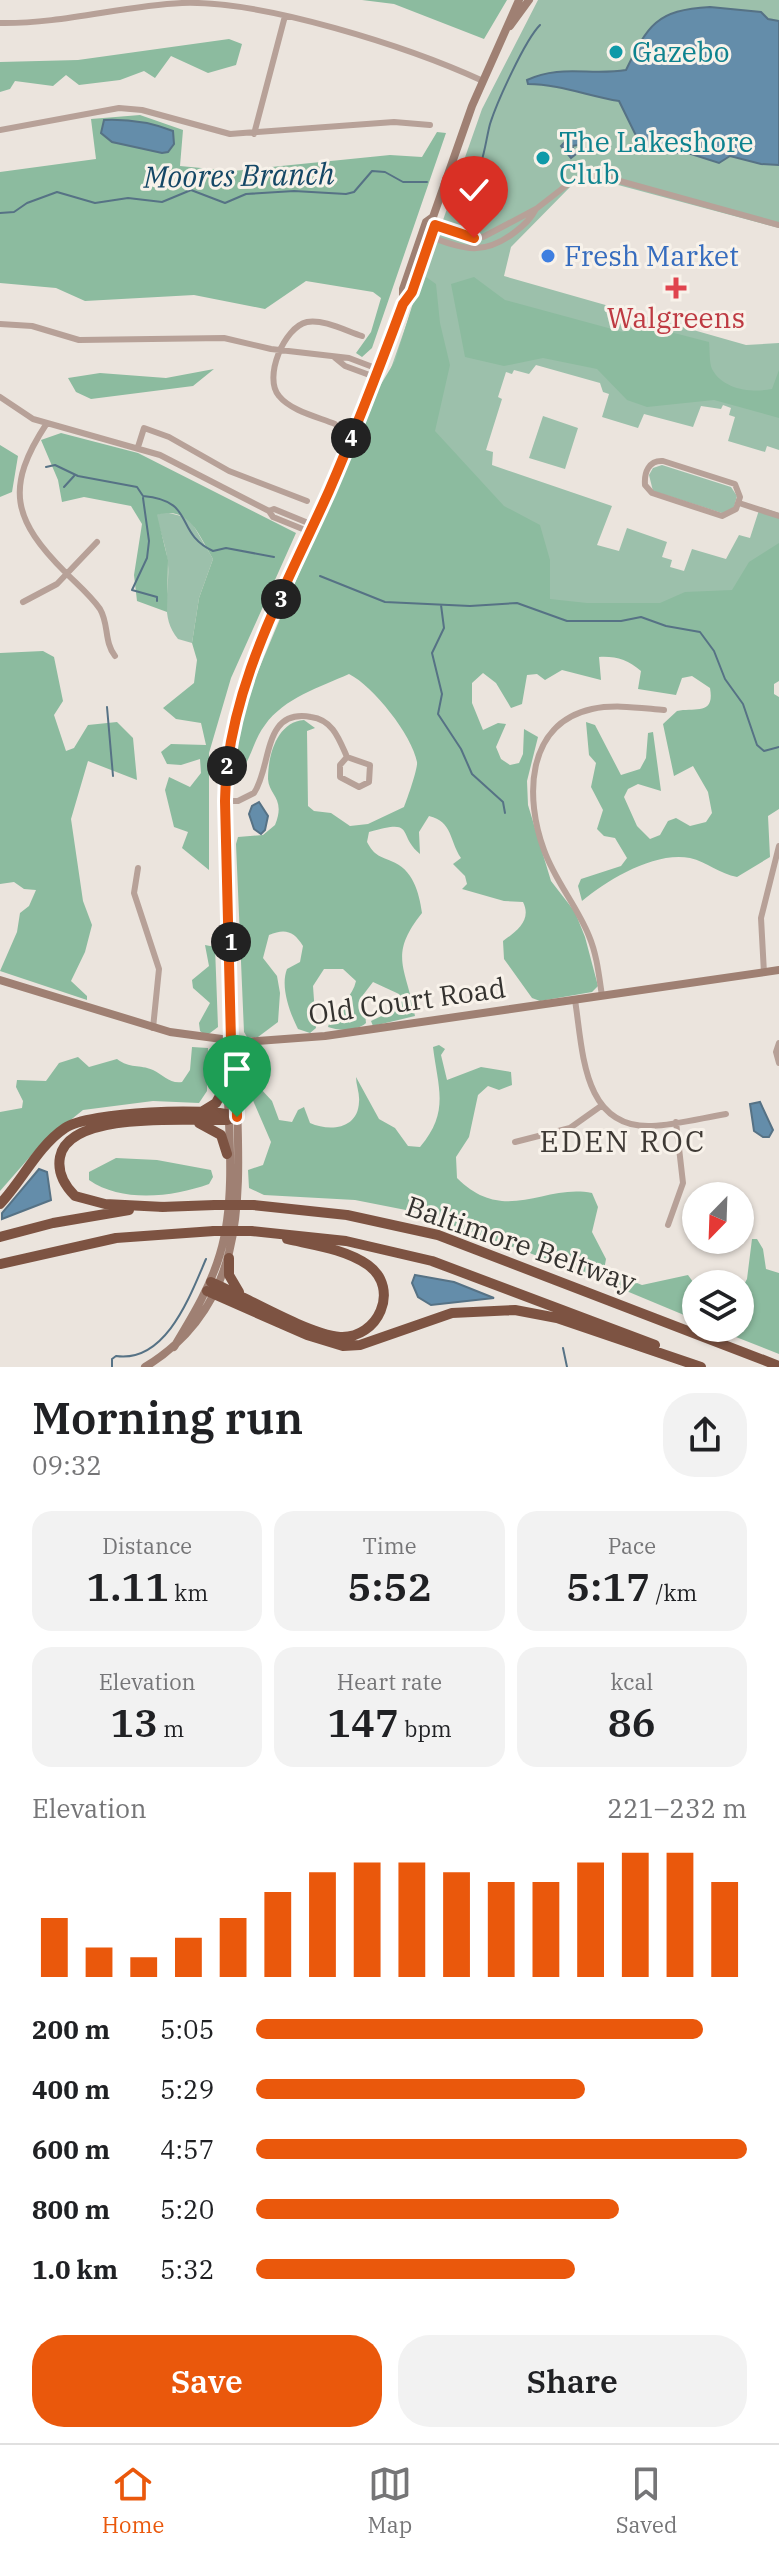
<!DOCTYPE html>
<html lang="en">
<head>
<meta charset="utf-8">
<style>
  :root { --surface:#fff; --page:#f2f2f2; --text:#202124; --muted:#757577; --line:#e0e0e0; --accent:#ea580c }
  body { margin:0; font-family:"IBM Plex Serif",serif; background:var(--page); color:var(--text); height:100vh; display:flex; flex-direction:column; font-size:30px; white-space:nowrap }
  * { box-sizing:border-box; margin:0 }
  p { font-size:26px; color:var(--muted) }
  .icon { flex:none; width:44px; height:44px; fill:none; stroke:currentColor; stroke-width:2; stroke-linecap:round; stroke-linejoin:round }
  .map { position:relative; height:1367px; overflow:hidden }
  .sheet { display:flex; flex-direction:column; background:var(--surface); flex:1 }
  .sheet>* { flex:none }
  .needle { width:52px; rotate:203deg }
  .buttons { position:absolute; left:682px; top:1182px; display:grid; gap:16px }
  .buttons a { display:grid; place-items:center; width:72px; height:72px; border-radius:50%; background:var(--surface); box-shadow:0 2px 6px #0004; font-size:40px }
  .pin { position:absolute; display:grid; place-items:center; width:68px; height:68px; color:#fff; margin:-82px -34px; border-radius:50% 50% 50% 0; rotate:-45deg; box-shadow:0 0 8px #0007 }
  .pin .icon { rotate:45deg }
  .km { position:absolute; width:40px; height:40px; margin:-20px; border-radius:50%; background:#222; color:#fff; font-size:22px; line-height:40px; text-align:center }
  .round { display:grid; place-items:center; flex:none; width:84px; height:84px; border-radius:32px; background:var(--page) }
  .overview { display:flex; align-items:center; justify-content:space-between; height:136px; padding:0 32px }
  h1 { font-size:44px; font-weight:600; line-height:60px }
  .stats { display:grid; grid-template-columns:repeat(3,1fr); gap:12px; height:136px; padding:8px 32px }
  .stats div { display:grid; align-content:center; border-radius:20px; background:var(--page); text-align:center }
  .stats b { font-size:40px; font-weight:600 }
  .stats small { font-size:22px; font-weight:400 }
  .stats p { font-size:22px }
  .chart { height:224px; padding:16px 32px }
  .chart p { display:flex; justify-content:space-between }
  .chart svg { width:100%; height:144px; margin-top:8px; stroke:var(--accent); stroke-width:6 }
  .button { display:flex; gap:16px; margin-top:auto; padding:16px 32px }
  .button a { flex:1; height:92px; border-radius:32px; background:var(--accent); color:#fff; font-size:32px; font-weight:600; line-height:92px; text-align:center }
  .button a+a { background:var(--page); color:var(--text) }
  ul { padding:0 32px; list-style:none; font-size:26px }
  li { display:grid; grid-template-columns:128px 96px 1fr; align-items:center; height:60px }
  li i { height:20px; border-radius:10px; background:var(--accent) }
  .menu { display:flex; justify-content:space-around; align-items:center; height:112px; border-top:2px solid var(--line); background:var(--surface); font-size:22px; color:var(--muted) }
  .menu a { display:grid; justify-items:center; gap:4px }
  .menu .selected { color:var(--accent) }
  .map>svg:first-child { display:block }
  .green { fill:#9cc0ab }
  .forest { fill:#8cbb9f }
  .water { fill:#648daa; stroke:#567285; stroke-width:2 }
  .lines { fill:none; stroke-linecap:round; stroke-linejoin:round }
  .stream { stroke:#567285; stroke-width:2 }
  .minor { stroke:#b7a198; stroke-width:6 }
  .secondary { stroke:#9f8073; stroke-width:8 }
  .motorway { stroke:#7d5342; stroke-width:10 }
  .motorway-bridge { stroke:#7d5342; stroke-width:10 }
  .route-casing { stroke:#fff; stroke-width:16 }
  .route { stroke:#ea580c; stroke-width:10 }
  .culture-dot { fill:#0f9aa8; stroke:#f8f2ea; stroke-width:3 }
  .shop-dot { fill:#3f7fe0; stroke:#f8f2ea; stroke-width:3 }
  .health-dot { fill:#e0444e; stroke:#f8f2ea; stroke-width:3 }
  .labels { text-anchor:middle; stroke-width:6; stroke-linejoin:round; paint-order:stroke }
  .culture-label { font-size:28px; fill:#0d838f; stroke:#f8f2ea; text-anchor:start }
  .shop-label { font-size:28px; fill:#366cbe; stroke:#f8f2ea; text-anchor:start }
  .health-label { font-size:28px; fill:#be3a42; stroke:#f8f2ea }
  .street-label { font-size:28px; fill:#34322f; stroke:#f8f2ea }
  .water-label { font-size:30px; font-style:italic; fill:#144766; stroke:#f8f2ea }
  .neighbourhood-label { font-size:30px; letter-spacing:2px; fill:#3f3a35; stroke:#f8f2ea }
</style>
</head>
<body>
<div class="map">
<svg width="779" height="1367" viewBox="0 0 779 1367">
  <rect width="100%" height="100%" fill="#ebe4dd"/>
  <path class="green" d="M538 0H779V228L592 178 574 183 511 247 504 276 746 345 779 343V450L767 446 765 452 728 441 735 417 729 415 731 408 723 405 721 409 701 406 693 427 644 414 638 428 602 417 609 394 603 392 600 383 536 365 529 374 514 370 512 374 506 372 498 397 502 399 486 450 493 452 492 465 612 506 597 545 619 551 627 528 667 542 662 557 672 560 670 567 684 571 692 549 726 559 739 535 750 538 760 507 779 513V625L537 654 390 371 482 109Z
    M543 416 578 428 565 469 529 458Z
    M662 465 731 487 737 496 734 507 725 514 653 491 649 475 653 468Z
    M165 512 189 518 213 559 199 598 192 643 178 639C159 616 170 591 168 565 167 549 160 531 156 515Z"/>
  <path class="forest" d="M362 0H507L484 39 394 4Z
    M229 39 242 44 236 65 208 73 171 56 155 78 144 71 120 80 79 85 66 75 53 86 15 81 10 89 0 92V62L78 60Z
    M140 115 183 130 180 166 233 171 390 155 422 157 437 132 446 133 372 348 362 357 356 353 371 332 381 298 373 292 306 281 265 309 194 295 85 301 56 288 0 283V172L96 159 91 119Z
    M422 274 436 284 440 323 450 365 435 431 504 506 540 525 550 560V599L587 603H660L685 592 732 590 749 562 779 543V681L774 684V694L779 697V809L768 816 770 857 737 877C720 874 707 862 690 858 655 851 607 880 582 901L578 886 581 879 621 866 627 858 615 838 604 836 597 829 603 810 591 787 596 763 589 755 586 722 595 725 621 775 640 769 646 758 648 733 653 732 661 791 638 784 628 789 624 797 637 826 650 839 660 835 668 821 676 818 690 826 706 822 712 813 708 792 693 766 674 776 663 724 677 711C695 707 715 716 710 688L692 676 682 678 676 695 638 689 641 671C628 660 616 656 599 657L601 680 562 670 545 680 537 674 527 675 522 704 511 708 496 683 483 673 472 683V703L483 730 498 723 506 724 496 747 501 759 510 765 519 763 523 754 524 729 538 737 527 781 528 805 551 881 575 912 585 937 598 986 592 992 540 1001 532 998 504 959 503 941C517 931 532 920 523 902L504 901 462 889 467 884 465 876 453 864 461 858C449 840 453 822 429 816L419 832 420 854C396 834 417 818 369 832L367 842C374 855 379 856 391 861 413 869 419 892 422 913 388 956 406 966 415 1016L373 1026 371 1021 392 1011 399 994 373 982 363 995 366 1023C357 1031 339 1031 328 1027 332 1011 352 1000 356 981L343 969H324L313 986 316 1028 310 1033 298 1029C290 1013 280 987 287 969L300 962 303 946C294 931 285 928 269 935L263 958 277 976 280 993 278 1022 258 1037H247L244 1032 236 844 238 837 263 835 275 825C286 798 269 796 268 779 268 755 277 722 304 720L315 728 307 731 308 806 314 811 331 813 350 826 368 824 404 807C408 797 418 768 417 762 412 735 373 686 349 674 320 687 284 698 265 725 252 741 251 765 234 778L243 707 372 399 395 361Z
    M474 277 505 300 623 332 643 325 709 342C710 350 709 362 712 369 723 390 752 393 772 389L779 370V418L714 400 647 407 627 400 597 369 543 358 504 366 465 357 451 284Z
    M214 369 193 386 91 399 76 392 68 378 100 373 166 378Z
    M61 433 138 453 296 533 231 678 209 753V870L182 848 188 832 174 827 165 790 169 777 190 787 201 773 200 759 181 765 167 764 161 752 171 744 206 745 201 723 176 719 163 708 194 683 197 660 192 643 199 598 213 559C199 536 190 505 157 515L168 560 167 612 137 601 134 575 142 524 131 506 84 497 62 502 58 480 41 440Z
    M0 445 18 456 12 492 0 497Z
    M43 651 54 657 63 701 54 715 66 751 74 748 88 725 117 722 133 738 137 780 88 761 71 819 83 901 92 925 85 952 71 981 87 996V1000L0 971 17 932 20 913 29 906 36 890 24 889 14 882 0 884V653Z
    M205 945 215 947 218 1027 206 1036 200 1031 199 1023 210 1003 193 988 192 980 209 966Z
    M439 1045 445 1049 441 1055 447 1080 481 1067 511 1072 512 1085 499 1090 488 1086 478 1095 469 1137 456 1157 457 1178C505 1226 544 1183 592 1193L598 1207 592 1232 606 1259 604 1270 642 1285 688 1275 696 1286V1320L576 1270 416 1212 355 1200 264 1195 249 1188 248 1170 263 1165 271 1142 245 1082 249 1076 272 1101 279 1120 292 1122 298 1110 304 1107 310 1123C330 1132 358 1129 359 1102 360 1094 356 1085 356 1077L379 1119 395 1128 408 1146 420 1147C450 1112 438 1088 433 1047Z
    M192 1047 208 1048 207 1091 199 1103 153 1101 83 1110 42 1143 0 1191V1112L22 1108 23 1101 16 1087 17 1080 46 1081 59 1063 78 1057 89 1067 117 1059C130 1069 139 1064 153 1070 163 1075 170 1084 182 1082L190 1070Z
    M116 1158 157 1160 211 1170 213 1177 209 1184C173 1197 122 1203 89 1180V1172Z
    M752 1239H757L763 1249 766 1269 779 1273V1354L713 1328H740V1292L747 1279Z"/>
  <path class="water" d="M710 7 761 12 768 19 779 21V165L761 164 730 156 719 163 688 153 644 152 619 101C588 96 559 84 528 84L527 80C560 64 591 76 626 70 648 25 656 10 710 7Z
    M104 120C128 119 150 122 173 131L174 144 168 152 162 153 112 142 101 133Z
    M574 132 581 134 583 139 578 145 572 146 576 154 571 158 561 146Z
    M259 802 268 816 265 830 261 834 254 829 249 814 252 806Z
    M760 1102 773 1130 769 1137H763L754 1131 750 1104Z
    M39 1169 47 1172 51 1200 2 1219V1213Z
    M415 1275 454 1282 494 1298 431 1305 418 1297 412 1283Z"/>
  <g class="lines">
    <path class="stream" d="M461 182 480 180
      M471 182C484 166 485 143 490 124 497 102 525 40 540 25
      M0 213 14 212 27 203 57 192 95 203 128 198 162 202 191 190 225 203 246 194 294 191 346 194 354 192 372 171 385 172 403 182H427
      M46 467 55 465 78 476 137 487 143 496C197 501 173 532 213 551L226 548 274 557
      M64 487 74 476
      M143 498 149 541 147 558 132 590 157 597V601
      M320 576 385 602 470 606 517 603 567 621H621L641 617 666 626 700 632 714 651 725 679 743 704 757 745 764 751 779 747
      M441 605 444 628 432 653 442 694 438 714 461 749 472 774 503 802 505 813
      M107 707 113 776
      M688 1313H696
      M563 1348 567 1367
      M112 1367V1359L116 1356C166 1363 190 1296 206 1259"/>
    <path class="minor" d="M0 23C62 24 121 6 182 3 263 0 409 47 483 81
      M0 130 119 108 142 110 230 134 394 122 430 125
      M254 134 285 16
      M434 225 465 236 483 237 536 209 572 181 598 175 779 225
      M422 234C460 247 480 259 515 232 524 225 531 219 536 209
      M0 324 32 326 79 340 224 338 271 349 349 358 378 369
      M334 357 345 366 375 377
      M0 397 33 419 160 455 269 511 273 517 310 532
      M47 423C4 488 13 520 66 573 78 585 91 596 100 609 109 624 104 642 115 656
      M335 424C318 417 291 411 279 396 263 378 284 327 307 322 324 319 346 331 362 336
      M138 447 144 428 169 437 229 471 307 501
      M663 461 735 484 740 497 736 509 722 516 652 493 645 485C644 472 649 460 663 461Z
      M739 503 779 516
      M269 511 274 509 313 525
      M23 602 57 584 97 542
      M225 801H238L254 793C272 767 262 708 311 717 333 720 339 739 347 757L340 765V777L359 787 369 782 370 765 347 757
      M138 868 134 893 159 969 153 1028
      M764 973 761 918 779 846
      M602 996C599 976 597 955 589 936 577 906 555 881 544 850 525 799 525 724 592 709 615 704 640 708 664 710
      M575 1000C583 1050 582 1129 652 1126 676 1125 702 1118 726 1114
      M779 1043 776 1052 779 1063
      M515 1142 570 1128 601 1106
      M668 1225 683 1183 676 1122"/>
    <path class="secondary" d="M510 26 529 0
      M403 303V289L426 222 433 217 472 106 519 0
      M0 980 170 1032 244 1042 325 1036 779 970
      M174 1347C192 1317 210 1288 220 1254 238 1195 227 1114 226 1052L231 1041 232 986 225 781 233 728 250 673 347 449 403 304 412 292 435 225 433 217
      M145 1367C261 1296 236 1170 236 1053L231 1041"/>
    <path class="motorway" d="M203 1111 216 1103 227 1083
      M199 1123 221 1135 227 1154
      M0 1204C22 1181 38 1146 65 1128 88 1112 212 1106 237 1117
      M253 1205 347 1215 438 1235 779 1366
      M161 1207 215 1205
      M164 1207 105 1204 75 1196C64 1185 57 1173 60 1157 69 1110 189 1121 227 1120L237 1117
      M251 1231 346 1241 432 1261 655 1345
      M0 1237 53 1223 129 1210
      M229 1258V1275L239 1292
      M0 1264 116 1238 214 1231
      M211 1282C244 1296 307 1334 340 1337 378 1339 401 1289 368 1265 345 1249 313 1245 287 1239
      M207 1291 307 1335 343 1346 360 1345 452 1313 515 1310 557 1318 701 1367"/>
    <path class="motorway-bridge" d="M215 1205H253
      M214 1231H251"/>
  </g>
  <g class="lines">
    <defs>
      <path id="route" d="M237 1117 236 1053 231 1041 225 801C226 691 285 589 329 491 356 429 380 366 403 304L412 292 435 225 474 238"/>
    </defs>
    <use href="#route" class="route-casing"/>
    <use href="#route" class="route"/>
  </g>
  <g class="culture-dot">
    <circle cx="616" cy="52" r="8"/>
    <circle cx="543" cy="158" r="8"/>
  </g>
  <circle class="shop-dot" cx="548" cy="256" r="8"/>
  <path class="health-dot" d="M672 276h8v8h8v8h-8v8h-8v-8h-8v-8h8z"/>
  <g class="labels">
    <g class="culture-label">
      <text x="632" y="62">Gazebo</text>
      <text x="559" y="152">The Lakeshore<tspan x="559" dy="32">Club</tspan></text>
    </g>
    <g class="shop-label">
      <text x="564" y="266">Fresh Market</text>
    </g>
    <g class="health-label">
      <text x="676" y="328">Walgreens</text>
    </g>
    <g class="street-label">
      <text transform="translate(407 1001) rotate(-8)" y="10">Old Court Road</text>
      <text transform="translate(521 1244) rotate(19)" y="10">Baltimore Beltway</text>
    </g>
    <g class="water-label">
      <text transform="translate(239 176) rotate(-1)" y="10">Moores Branch</text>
    </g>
    <g class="neighbourhood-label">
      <text x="623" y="1152">EDEN ROC</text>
    </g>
  </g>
</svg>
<div class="buttons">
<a><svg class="needle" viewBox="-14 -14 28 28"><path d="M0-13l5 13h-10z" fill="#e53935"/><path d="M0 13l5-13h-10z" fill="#757577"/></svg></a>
<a><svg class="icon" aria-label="layers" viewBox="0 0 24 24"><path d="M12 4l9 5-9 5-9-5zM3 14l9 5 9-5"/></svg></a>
</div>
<div class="pin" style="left:237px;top:1117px;background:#1e9e55"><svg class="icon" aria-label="arrive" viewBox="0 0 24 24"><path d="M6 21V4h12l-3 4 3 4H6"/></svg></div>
<div class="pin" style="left:474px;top:238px;background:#d93025"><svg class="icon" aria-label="check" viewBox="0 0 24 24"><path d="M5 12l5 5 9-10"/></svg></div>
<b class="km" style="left:231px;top:942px">1</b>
<b class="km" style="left:227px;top:766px">2</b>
<b class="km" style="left:281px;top:599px">3</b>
<b class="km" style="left:351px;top:438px">4</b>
</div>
<section class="sheet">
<div class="overview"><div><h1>Morning run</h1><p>09:32</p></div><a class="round"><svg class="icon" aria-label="share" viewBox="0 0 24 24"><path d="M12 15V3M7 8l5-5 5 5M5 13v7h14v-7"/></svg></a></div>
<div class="stats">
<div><p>Distance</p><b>1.11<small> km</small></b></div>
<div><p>Time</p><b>5:52</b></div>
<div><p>Pace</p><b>5:17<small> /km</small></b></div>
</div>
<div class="stats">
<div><p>Elevation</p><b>13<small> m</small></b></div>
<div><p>Heart rate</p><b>147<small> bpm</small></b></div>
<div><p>kcal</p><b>86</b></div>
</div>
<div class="chart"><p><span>Elevation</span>221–232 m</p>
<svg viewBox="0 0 160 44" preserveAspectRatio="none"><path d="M5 44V26M15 44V35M25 44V38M35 44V32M45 44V26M55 44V18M65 44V12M75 44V9M85 44V9M95 44V12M105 44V15M115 44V15M125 44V9M135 44V6M145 44V6M155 44V15"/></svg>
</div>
<ul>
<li><b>200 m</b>5:05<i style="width:91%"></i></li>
<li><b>400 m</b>5:29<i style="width:67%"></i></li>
<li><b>600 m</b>4:57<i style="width:100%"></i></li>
<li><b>800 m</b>5:20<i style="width:74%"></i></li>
<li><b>1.0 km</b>5:32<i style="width:65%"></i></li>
</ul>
<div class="button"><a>Save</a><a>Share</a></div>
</section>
<nav class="menu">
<a class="selected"><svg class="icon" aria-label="home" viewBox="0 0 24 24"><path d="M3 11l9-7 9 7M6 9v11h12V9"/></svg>Home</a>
<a><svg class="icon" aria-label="map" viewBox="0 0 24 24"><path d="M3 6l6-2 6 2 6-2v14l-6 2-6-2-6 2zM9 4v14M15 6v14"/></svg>Map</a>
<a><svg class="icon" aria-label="saved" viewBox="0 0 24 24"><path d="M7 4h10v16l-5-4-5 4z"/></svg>Saved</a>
</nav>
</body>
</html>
